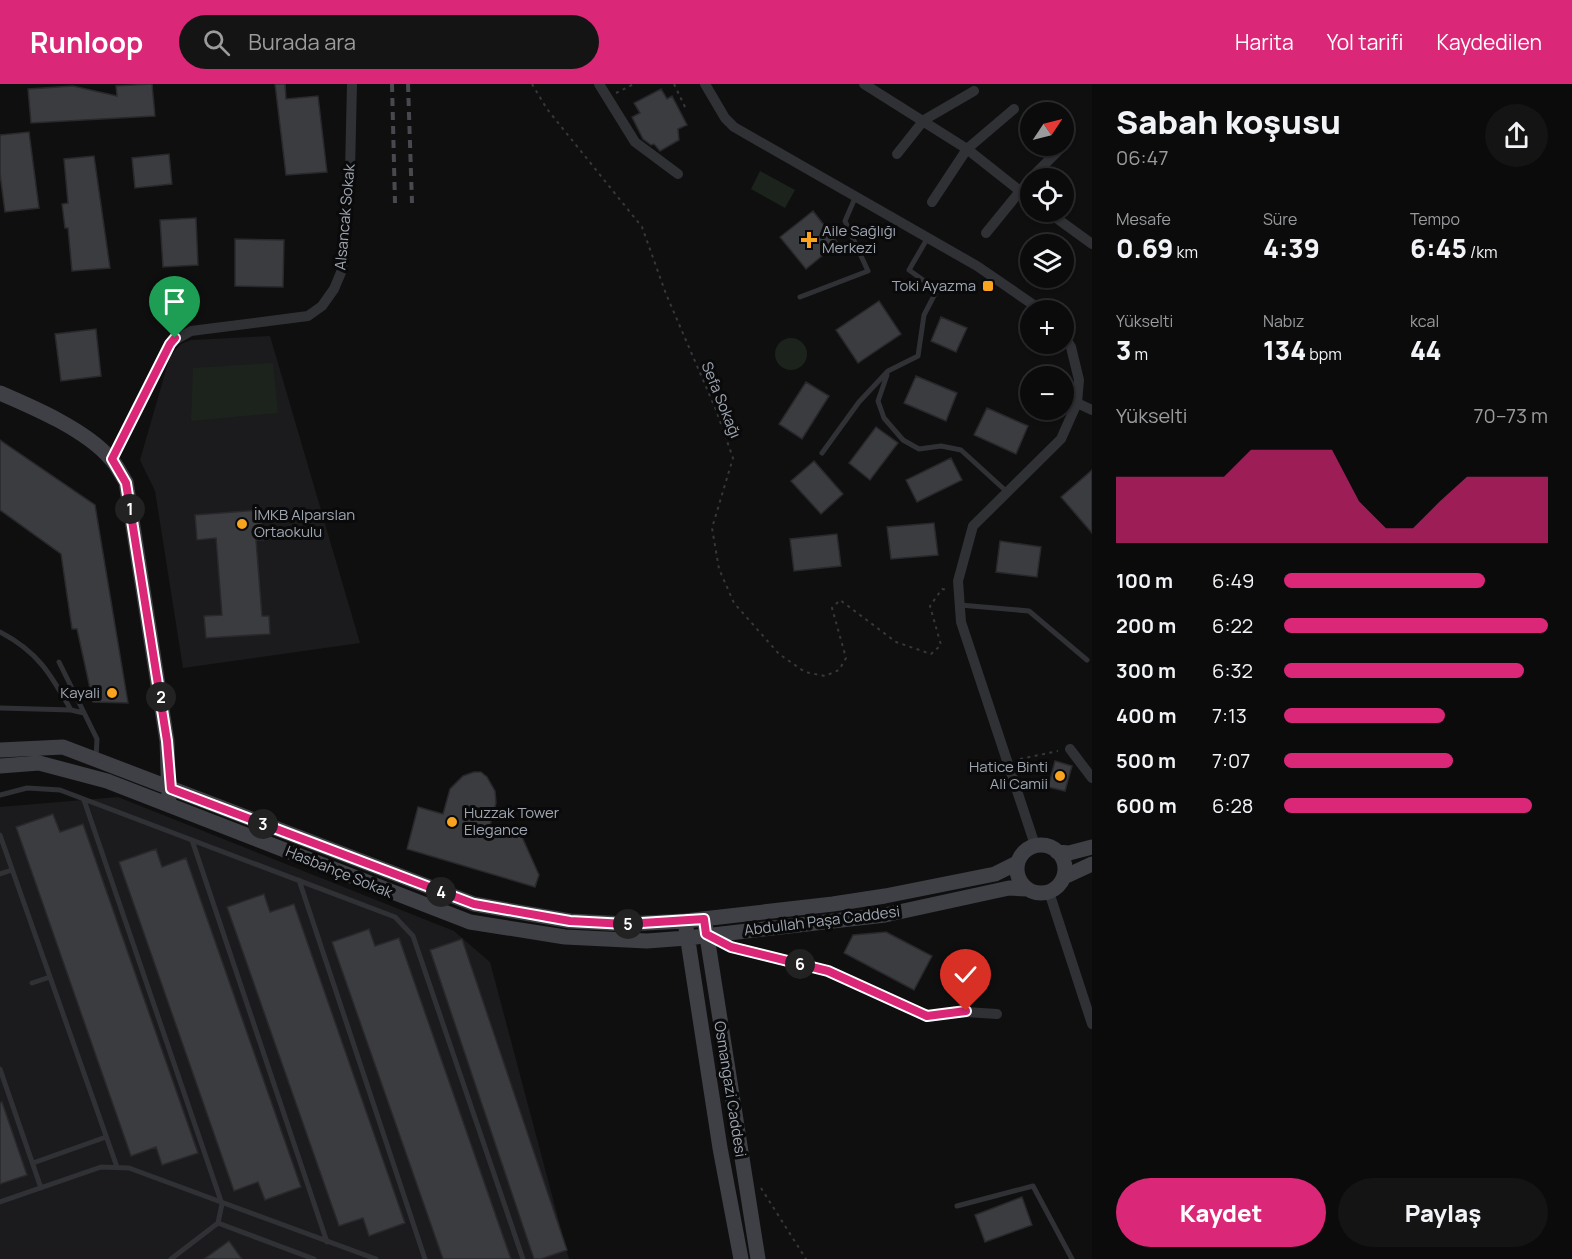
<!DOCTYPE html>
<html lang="tr">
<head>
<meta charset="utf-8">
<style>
  :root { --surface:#0b0b0c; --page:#141415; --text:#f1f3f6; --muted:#9a9b9d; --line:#2b2b2d; --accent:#db2777 }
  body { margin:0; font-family:Manrope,sans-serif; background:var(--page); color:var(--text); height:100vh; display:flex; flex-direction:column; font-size:22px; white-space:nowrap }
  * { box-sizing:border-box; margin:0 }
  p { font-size:20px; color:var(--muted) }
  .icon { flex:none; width:33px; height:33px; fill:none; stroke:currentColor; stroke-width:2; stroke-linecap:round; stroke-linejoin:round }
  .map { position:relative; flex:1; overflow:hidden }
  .panel { display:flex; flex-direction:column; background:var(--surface); width:480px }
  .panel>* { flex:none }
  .needle { width:39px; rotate:55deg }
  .tools { position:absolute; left:1020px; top:18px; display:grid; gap:12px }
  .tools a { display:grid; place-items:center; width:54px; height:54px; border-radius:50%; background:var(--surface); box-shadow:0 2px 4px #0004,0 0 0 2px var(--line); font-size:30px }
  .pin { position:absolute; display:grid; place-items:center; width:51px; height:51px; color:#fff; margin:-62px -26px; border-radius:50% 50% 50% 0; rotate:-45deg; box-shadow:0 0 6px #0007 }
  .pin .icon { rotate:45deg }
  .km { position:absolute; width:30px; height:30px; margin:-15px; border-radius:50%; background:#222; color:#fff; font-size:16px; line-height:30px; text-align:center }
  .round { display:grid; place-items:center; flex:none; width:63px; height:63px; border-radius:32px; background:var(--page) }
  .head { display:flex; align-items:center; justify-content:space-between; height:102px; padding:0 24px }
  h1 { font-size:33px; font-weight:800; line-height:45px }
  .metrics { display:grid; grid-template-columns:repeat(3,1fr); gap:9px; height:102px; padding:6px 24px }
  .metrics div { display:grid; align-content:center }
  .metrics b { font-size:26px; font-weight:800 }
  .metrics small { font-size:16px; font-weight:400 }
  .metrics p { font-size:16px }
  .chart { height:168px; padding:12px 24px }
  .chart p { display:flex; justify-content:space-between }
  .chart svg { width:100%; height:108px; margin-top:6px; fill:var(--accent); opacity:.7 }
  .button { display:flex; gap:12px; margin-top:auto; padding:12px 24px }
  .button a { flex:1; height:69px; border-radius:36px; background:var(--accent); color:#fff; font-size:24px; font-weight:800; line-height:69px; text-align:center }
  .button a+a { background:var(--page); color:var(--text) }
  ul { padding:0 24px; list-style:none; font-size:20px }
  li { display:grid; grid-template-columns:96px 72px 1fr; align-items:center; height:45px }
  li i { height:15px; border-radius:8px; background:var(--accent) }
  header { display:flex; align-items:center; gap:36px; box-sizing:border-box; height:84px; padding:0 30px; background:var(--accent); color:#fff }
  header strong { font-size:28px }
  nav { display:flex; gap:33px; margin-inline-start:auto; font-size:21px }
  .search { width:420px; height:54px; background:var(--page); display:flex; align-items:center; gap:15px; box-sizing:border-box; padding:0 21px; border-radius:33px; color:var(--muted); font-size:22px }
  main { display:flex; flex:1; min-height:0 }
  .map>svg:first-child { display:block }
  .built { fill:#1b1b1d }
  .green { fill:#1b231c }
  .building { fill:#3b3c40; stroke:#29292c; stroke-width:1.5 }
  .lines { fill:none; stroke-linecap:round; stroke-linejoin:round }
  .path { stroke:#36383c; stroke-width:2; stroke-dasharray:3 4.5; stroke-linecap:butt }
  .lane { stroke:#303135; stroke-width:5 }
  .street { stroke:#303135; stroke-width:10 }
  .secondary { stroke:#3e4045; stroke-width:15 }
  .rail { stroke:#47494e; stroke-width:4; stroke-dasharray:8 6; stroke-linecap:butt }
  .route-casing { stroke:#fff; stroke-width:12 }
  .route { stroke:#db2777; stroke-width:8 }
  .poi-dot { fill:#f9a31e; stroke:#0a0a0b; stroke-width:2 }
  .labels { text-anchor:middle; stroke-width:6; stroke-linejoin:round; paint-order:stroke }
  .street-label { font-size:15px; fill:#9fa6b2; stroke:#0a0a0b }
  .poi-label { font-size:15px; fill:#9fa6b2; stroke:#0a0a0b; text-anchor:start }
</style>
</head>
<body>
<header>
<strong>Runloop</strong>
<div class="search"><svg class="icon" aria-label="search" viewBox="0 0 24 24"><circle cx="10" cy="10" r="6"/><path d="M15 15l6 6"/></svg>Burada ara</div>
<nav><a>Harita</a><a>Yol tarifi</a><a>Kaydedilen</a></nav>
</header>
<main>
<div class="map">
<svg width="1092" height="1175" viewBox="0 0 1092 1175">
  <rect width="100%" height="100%" fill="#0f0f10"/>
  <path class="built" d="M270 252 360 559 183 584 155 407 140 376 170 272 181 260 191 256Z
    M118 713 454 847 490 878 569 1175H0V723Z"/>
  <path class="green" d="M760 87 795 106 785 124 751 105Z
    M775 270a16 16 0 1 1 32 0a16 16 0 1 1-32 0Z
    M273 279 278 329 191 337 193 284Z"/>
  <path class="building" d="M152 0 155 32 31 39 28 5 73 2 117 12 116 2Z
    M275 0H285L286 15 318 12 327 88 286 91Z
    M661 5 667 15 672 12 687 41 678 45 679 56 660 67 654 60 651 61 643 55 632 33 640 29 634 19Z
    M29 48 39 124 5 128 0 90V51Z
    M169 70 172 100 135 104 132 74Z
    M94 72 110 184 72 187 68 144H65L62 120 68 119 64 75Z
    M813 127 838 159 806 185 780 153Z
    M196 134 198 181 163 183 160 136Z
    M235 155 284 156 283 203 235 202Z
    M879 217 901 250 858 279 836 246Z
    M941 233 967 244 956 268 931 257Z
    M96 245 101 292 61 297 55 250Z
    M916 292 957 309 946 337 904 319Z
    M806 298 829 312 802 355 779 340Z
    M987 324 1028 342 1016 370 974 351Z
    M876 343 898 359 870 396 849 379Z
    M0 356 95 421 128 619 93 618 77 545H72L61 470 0 426Z
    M951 374 962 396 917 418 906 396Z
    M814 377 843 410 821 430 791 397Z
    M1092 386V449L1061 413Z
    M260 426 263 456H256L262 532H269L270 550 206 554 204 532 222 531 216 454 197 456 195 431Z
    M934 439 938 471 891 475 887 443Z
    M837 450 841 482 794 487 790 455Z
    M1000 457 1041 463 1037 493 996 488Z
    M1055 677 1072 682 1065 707 1048 703Z
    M474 688H481L487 693 495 707 496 719 489 745 522 753 539 791 535 803 407 765 418 723 443 730 450 705 463 692Z
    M53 730 60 748 83 740 198 1069 162 1081 156 1063 131 1072 16 743Z
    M156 765 162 783 186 774 301 1103 265 1116 258 1098 234 1107 119 778Z
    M264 810 270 828 294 820 405 1139 369 1152 363 1134 339 1142 227 823Z
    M369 845 375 862 399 854 511 1175H443L332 858Z
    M886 848 932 872 914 906 844 869 853 851Z
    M462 855 567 1166 541 1175H534L430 866Z
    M2 1018 27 1091 0 1100V1019Z
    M1022 1113 1032 1141 985 1158 975 1131Z
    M229 1157 242 1175H204Z"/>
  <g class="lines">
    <path class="path" d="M532 0 547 25 642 143 666 210 716 326 733 374 712 444 719 485 734 519 779 570 805 588 825 592 839 586 846 574 832 524 840 516 896 558 931 570 941 561 930 522 942 505 947 506
      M674 0 685 23
      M616 9 634 0
      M1020 675 1058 667
      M761 1104 806 1175"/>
    <path class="lane" d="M800 213 868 187 845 137 855 114
      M887 291 878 317 884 334 903 356 919 365 941 362 961 366 1006 407
      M822 369 859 318 888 287 918 272 924 231 937 206 909 186 927 155
      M960 521 1029 527 1087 576
      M0 548C38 568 50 589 71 626
      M59 578 97 655 96 674
      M0 624 71 626 84 629
      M0 711 27 704 60 706 395 833 413 852 523 1175
      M84 716 222 1120 218 1139 171 1175
      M0 751 117 1083
      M192 756 327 1158
      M0 790 12 786
      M299 796 425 1175
      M32 899 50 893
      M0 985 41 1104
      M33 1079 106 1053
      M0 1118 101 1083 129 1084 376 1175
      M957 1122 1033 1102 1072 1175
      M218 1139 314 1175"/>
    <path class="street" d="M599 0 635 58 678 90
      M705 0 725 34 734 43 977 182 1041 226
      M864 0 967 65 1030 115
      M897 70 924 36 974 7
      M1031 94 1063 62
      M932 118 967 65 1014 25
      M1048 128 1092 160
      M986 149 1030 95
      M1077 319 1092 326
      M112 375 170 259 191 247 308 232 322 222 334 205 342 186 350 87 352 0
      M1070 665 1092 694
      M1035 761 961 538 958 497 973 442 1061 355 1077 319 1079 296 1071 263 1064 252
      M1049 808 1092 940
      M710 852 731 863 828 887 927 932 966 928 997 930"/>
    <path class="secondary" d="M0 309C35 324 86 346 111 375 117 381 121 391 126 398L167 657 169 714
      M0 666 63 663 474 820 570 837 626 840 685 837 833 820 885 812 995 790 1017 779
      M0 682 39 679 107 697 470 838 565 853 647 857 687 854 885 831 1009 804 1027 805
      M1017 785a24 24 0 1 1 48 0a24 24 0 1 1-48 0Z
      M1057 768 1069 769 1092 763
      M1064 793 1092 780
      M705 840 758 1175
      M686 844 720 1064 741 1175"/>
    <path class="rail" d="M392 0 395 119
      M408 0 412 119"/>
  </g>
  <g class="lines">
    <defs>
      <path id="route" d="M175 254 170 260 112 375 126 399 167 657 171 705 474 820 570 837 626 840 704 835 706 850 731 863 828 887 927 932 966 927"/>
    </defs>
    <use href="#route" class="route-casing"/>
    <use href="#route" class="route"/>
  </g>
  <g class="poi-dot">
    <path d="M806 147h6v6h6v6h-6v6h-6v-6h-6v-6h6z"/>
    <rect x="982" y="196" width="12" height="12" rx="3"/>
    <circle cx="242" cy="440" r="6"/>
    <circle cx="112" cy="609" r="6"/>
    <circle cx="1060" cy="692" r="6"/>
    <circle cx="452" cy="738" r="6"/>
  </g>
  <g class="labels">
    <g class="street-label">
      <text transform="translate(345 133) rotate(-85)" y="5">Alsancak Sokak</text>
      <text transform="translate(721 316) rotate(68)" y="5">Sefa Sokağı</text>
      <text transform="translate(339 788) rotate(22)" y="5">Hasbahçe Sokak</text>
      <text transform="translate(822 837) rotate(-7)" y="5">Abdullah Paşa Caddesi</text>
      <text transform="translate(730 1005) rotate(81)" y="5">Osmangazi Caddesi</text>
    </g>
    <g class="poi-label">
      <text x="822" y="152">Aile Sağlığı<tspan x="822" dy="17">Merkezi</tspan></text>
      <text x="976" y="207" text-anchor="end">Toki Ayazma</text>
      <text x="254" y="436">İMKB Alparslan<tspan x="254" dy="17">Ortaokulu</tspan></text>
      <text x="100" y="614" text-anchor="end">Kayali</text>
      <text x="1048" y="688" text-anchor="end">Hatice Binti<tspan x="1048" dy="17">Ali Camii</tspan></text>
      <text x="464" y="734">Huzzak Tower<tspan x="464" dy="17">Elegance</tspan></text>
    </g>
  </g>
</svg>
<div class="tools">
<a><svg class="needle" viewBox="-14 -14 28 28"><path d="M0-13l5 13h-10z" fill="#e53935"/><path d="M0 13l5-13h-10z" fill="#9a9b9d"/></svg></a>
<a><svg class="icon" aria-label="locate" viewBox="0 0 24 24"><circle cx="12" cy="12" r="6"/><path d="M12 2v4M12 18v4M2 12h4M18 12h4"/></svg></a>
<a><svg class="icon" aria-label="layers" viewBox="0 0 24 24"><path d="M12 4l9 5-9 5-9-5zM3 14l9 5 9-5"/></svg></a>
<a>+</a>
<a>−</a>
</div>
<div class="pin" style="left:175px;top:254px;background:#1e9e55"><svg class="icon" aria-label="arrive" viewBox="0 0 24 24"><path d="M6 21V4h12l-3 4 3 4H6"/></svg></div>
<div class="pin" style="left:966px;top:927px;background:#d93025"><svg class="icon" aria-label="check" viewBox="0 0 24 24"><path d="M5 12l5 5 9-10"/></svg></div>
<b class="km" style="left:130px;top:425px">1</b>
<b class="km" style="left:161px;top:613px">2</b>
<b class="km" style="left:263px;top:740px">3</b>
<b class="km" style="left:441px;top:808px">4</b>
<b class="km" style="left:628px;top:840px">5</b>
<b class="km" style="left:800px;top:880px">6</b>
</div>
<section class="panel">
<div class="head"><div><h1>Sabah koşusu</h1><p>06:47</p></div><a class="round"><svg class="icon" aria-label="share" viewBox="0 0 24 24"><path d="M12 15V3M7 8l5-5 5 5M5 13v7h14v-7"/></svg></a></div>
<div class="metrics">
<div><p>Mesafe</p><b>0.69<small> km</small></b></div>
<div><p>Süre</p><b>4:39</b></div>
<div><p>Tempo</p><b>6:45<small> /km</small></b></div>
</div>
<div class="metrics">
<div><p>Yükselti</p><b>3<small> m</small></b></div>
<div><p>Nabız</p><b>134<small> bpm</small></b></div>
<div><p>kcal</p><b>44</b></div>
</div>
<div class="chart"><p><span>Yükselti</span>70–73 m</p>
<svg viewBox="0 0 160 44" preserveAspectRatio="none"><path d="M0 44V17L10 17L20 17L30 17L40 17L50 6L60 6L70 6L80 6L90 27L100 38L110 38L120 27L130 17L140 17L150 17L160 17V44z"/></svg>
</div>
<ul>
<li><b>100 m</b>6:49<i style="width:76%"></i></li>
<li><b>200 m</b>6:22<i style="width:100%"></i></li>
<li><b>300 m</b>6:32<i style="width:91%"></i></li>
<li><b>400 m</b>7:13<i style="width:61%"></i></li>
<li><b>500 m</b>7:07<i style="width:64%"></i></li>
<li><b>600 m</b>6:28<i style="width:94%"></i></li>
</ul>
<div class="button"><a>Kaydet</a><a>Paylaş</a></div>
</section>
</main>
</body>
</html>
